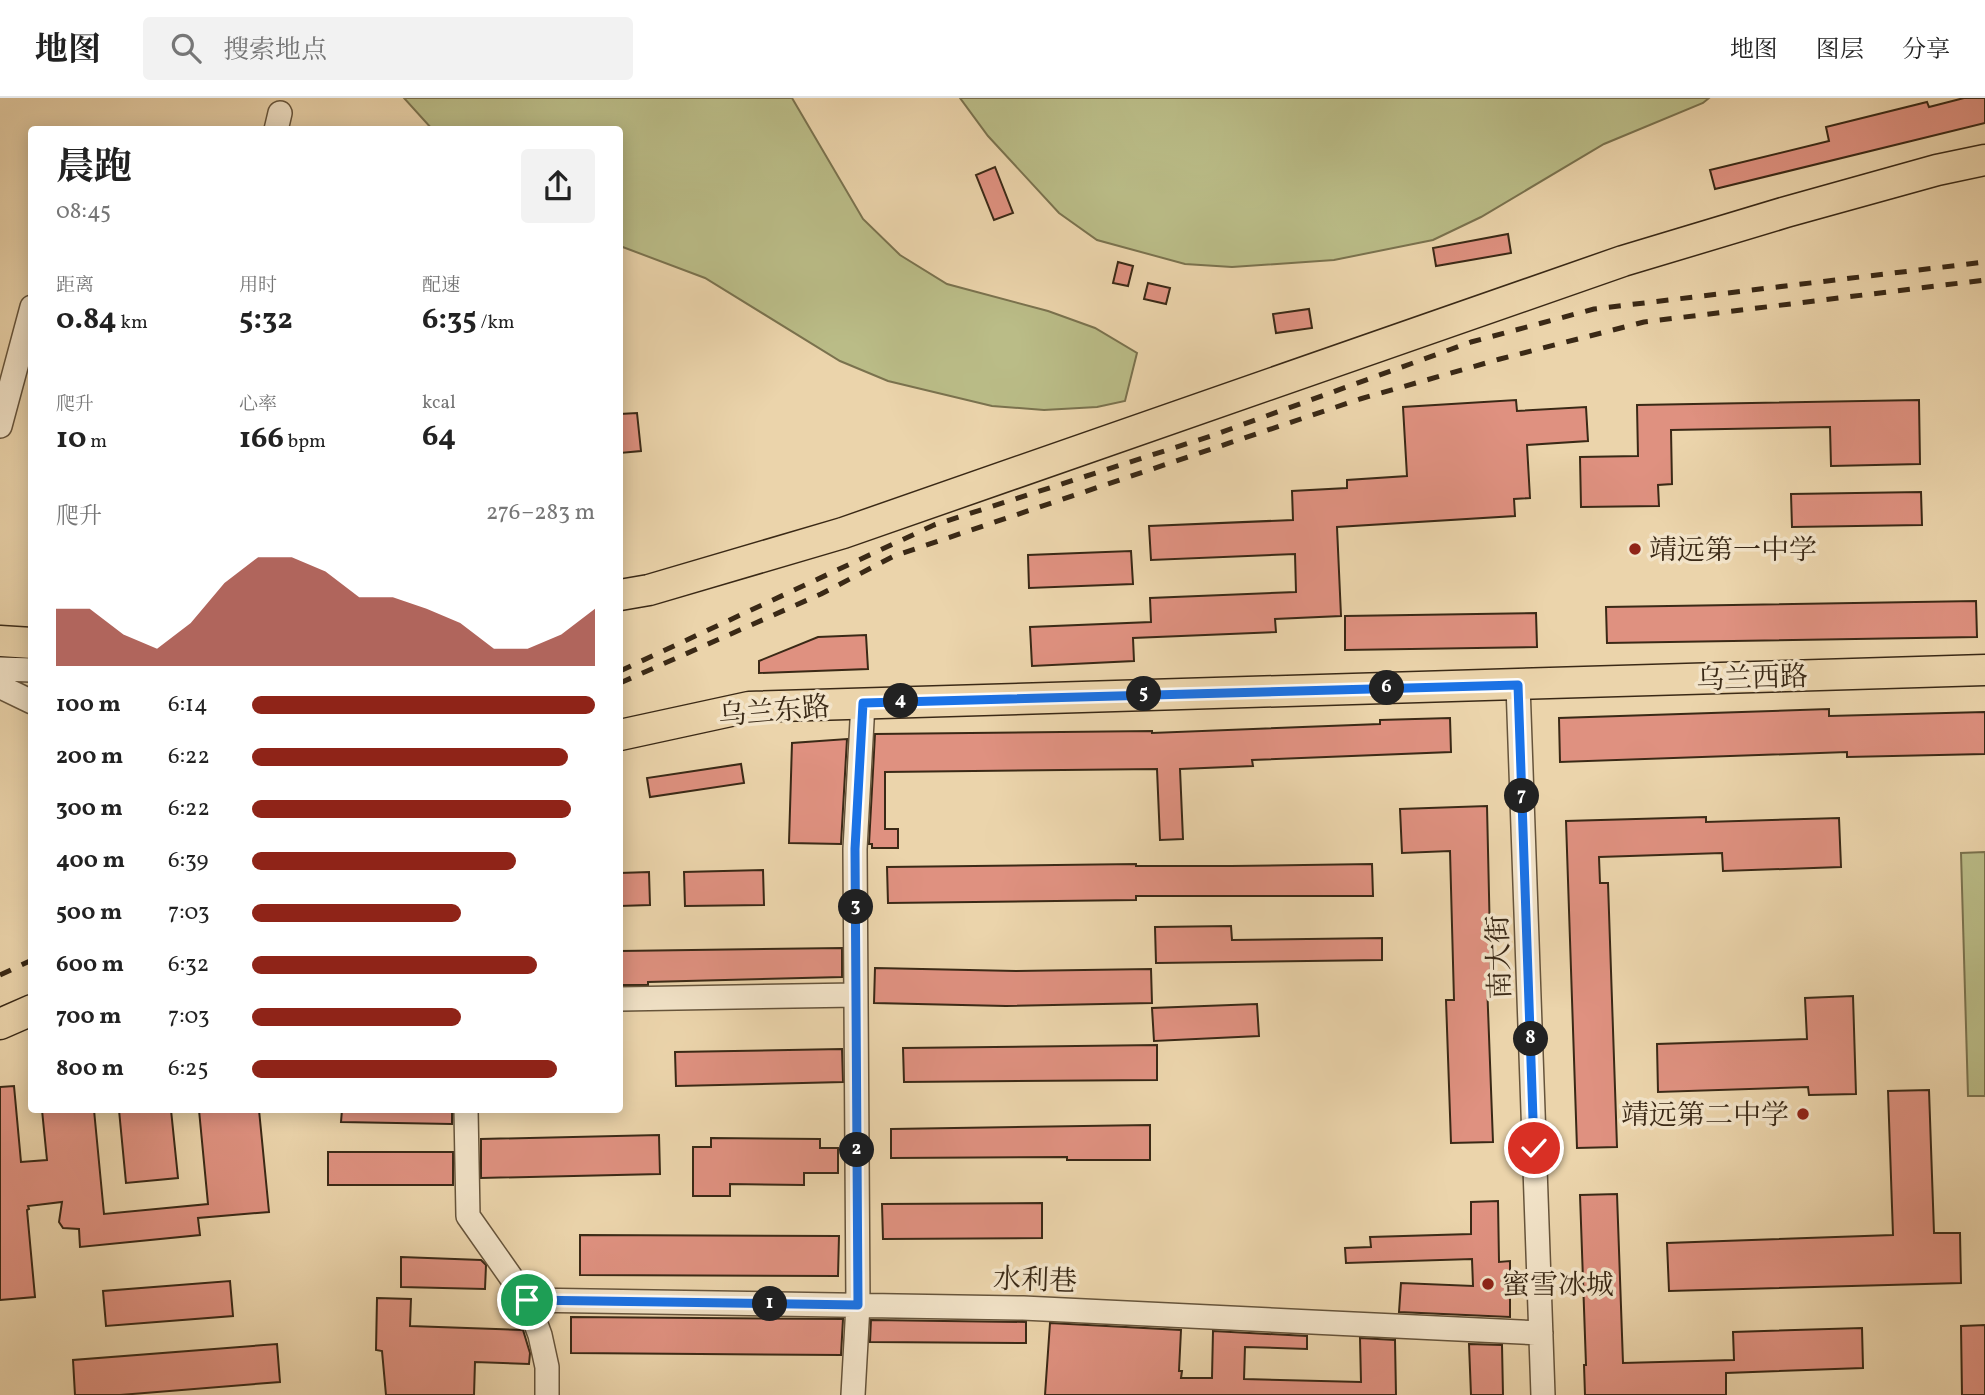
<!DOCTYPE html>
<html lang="zh">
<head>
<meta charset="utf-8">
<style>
  :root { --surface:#fff; --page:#f2f2f2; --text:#222; --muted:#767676; --line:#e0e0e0; --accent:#8f2418 }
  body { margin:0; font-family:Vollkorn,"Noto Serif SC",serif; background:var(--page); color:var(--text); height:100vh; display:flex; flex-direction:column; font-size:26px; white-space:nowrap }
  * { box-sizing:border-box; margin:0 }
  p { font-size:23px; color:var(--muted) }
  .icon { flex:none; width:38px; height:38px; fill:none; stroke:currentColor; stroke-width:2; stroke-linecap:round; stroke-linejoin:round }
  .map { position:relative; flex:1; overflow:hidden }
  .details { position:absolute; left:28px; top:28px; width:595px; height:987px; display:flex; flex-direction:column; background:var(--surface); border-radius:7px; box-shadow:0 4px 18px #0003 }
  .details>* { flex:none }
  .pin { position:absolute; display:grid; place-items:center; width:60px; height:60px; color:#fff; margin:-30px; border:4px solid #fff; border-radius:50%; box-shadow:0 2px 7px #0007 }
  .km { position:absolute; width:35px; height:35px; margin:-18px; border-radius:50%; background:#222; color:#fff; font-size:19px; line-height:35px; text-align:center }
  .round { display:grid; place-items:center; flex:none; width:74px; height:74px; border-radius:7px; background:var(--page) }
  .headline { display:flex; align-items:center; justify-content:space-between; height:119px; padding:0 28px }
  h1 { font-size:38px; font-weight:700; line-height:52px }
  .metrics { display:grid; grid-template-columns:repeat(3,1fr); gap:10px; height:119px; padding:7px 28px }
  .metrics div { display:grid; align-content:center }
  .metrics b { font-size:30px; font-weight:700 }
  .metrics small { font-size:19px; font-weight:400 }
  .metrics p { font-size:19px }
  .chart { height:196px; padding:14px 28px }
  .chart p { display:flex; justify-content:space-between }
  .chart svg { width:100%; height:126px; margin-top:7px; fill:var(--accent); opacity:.7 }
  ul { padding:0 28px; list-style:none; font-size:23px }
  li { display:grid; grid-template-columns:112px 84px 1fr; align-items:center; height:52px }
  li i { height:18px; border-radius:9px; background:var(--accent) }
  header { display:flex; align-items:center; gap:42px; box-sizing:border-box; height:98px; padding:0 35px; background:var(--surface); border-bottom:2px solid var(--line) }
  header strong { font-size:33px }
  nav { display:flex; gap:38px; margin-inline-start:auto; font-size:24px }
  .search { width:490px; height:63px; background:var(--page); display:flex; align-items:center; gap:18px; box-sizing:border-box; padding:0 24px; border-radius:7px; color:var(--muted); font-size:26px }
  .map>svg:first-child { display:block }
  .green { fill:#babc87; stroke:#7a724e; stroke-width:2 }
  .building { fill:#df9180; stroke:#3a2916; stroke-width:2 }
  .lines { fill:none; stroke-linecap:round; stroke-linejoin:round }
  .minor-casing { stroke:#66543b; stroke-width:26 }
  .major-casing { stroke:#3a2916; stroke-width:33 }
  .minor { stroke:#f2e3c8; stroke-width:23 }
  .major { stroke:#ebd4ab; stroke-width:30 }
  .rail { stroke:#3a2916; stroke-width:5; stroke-dasharray:12 12; stroke-linecap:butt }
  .route-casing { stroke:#fff; stroke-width:14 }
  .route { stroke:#1a73e8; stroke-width:9 }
  .poi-dot { fill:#8f2418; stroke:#f2e3c8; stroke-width:2.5 }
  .labels { text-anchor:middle; stroke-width:7; stroke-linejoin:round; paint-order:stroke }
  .poi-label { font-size:28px; fill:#3a2916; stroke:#f2e3c8; text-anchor:start }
  .street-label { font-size:28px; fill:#3a2916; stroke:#f2e3c8 }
</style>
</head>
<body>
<header>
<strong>地图</strong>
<div class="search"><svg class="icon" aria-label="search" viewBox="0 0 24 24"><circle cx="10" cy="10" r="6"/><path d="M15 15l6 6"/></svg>搜索地点</div>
<nav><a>地图</a><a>图层</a><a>分享</a></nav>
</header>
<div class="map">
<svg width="1985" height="1297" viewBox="0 0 1985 1297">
  <rect width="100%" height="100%" fill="#ebd4ab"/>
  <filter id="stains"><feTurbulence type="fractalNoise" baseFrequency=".00286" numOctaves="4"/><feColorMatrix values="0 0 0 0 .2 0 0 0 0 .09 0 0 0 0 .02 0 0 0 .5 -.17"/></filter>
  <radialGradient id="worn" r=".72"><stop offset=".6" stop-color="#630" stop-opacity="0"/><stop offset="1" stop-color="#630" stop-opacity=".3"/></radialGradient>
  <path class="green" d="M404 0H792L863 121 900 157 947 186 1048 213 1095 230 1137 255 1125 303 1097 309 1044 312 992 308 888 283 840 263 705 180 620 148V32L432 31Z
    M960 0H1709L1703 5 1604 46 1481 119 1433 142 1334 162 1232 169 1185 166 1097 142 1059 115 988 38Z
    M1985 754V998H1968L1961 755Z"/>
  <path class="building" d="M1964 0H1985V25L1715 91 1710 72 1829 43 1826 29 1927 4 1929 9Z
    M995 69 1013 115 994 122 976 77Z
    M1508 136 1511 155 1436 168 1433 150Z
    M1118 164 1133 168 1128 188 1113 185Z
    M1148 185 1170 190 1166 206 1144 201Z
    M1309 211 1312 230 1276 235 1273 216Z
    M1516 302 1517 313 1586 309 1588 343 1527 347 1530 400 1514 401 1515 418 1337 429 1341 518 1275 521 1276 534 1133 540 1134 563 1032 568 1030 529 1151 524 1150 500 1296 494 1295 456 1151 462 1149 428 1293 422 1292 393 1347 390V382L1407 378 1403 309Z
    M1919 302 1920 366 1831 368 1830 329 1671 332 1672 386 1658 387 1659 408 1581 409 1580 359 1638 358 1637 307Z
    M637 315 641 353 620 355V316Z
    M1921 394 1922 427 1792 429 1791 396Z
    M1131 453 1133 486 1029 490 1028 457Z
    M1976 503 1977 539 1607 545 1606 509Z
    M1536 515 1537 549 1345 552V518Z
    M866 537 868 571 759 575V563L818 539Z
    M1829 611V618L1985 614V656L1847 659V654L1560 664 1559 620Z
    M1450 620 1451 654 1252 662 1253 668 1180 671 1183 741 1160 742 1157 671 885 674V731H898V750H872V746H869L875 636 1152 633V635L1380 626V622Z
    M847 641 841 746 789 745 792 645Z
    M741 666 744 685 650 699 647 680Z
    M1487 708 1491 885H1487L1493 1044 1451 1045 1446 902H1454L1450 753 1402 755 1400 711Z
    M1706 719V724L1839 720 1841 769 1723 773 1722 755 1599 759 1600 785H1608L1617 1049 1577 1050 1566 723Z
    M1136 766V768H1231L1372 766 1373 798H1136V802L888 805 887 769Z
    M763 772 764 807 685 808 684 774Z
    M649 774 650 807 620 808V775Z
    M1231 828 1232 842 1382 840V862L1156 865 1155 829Z
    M842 850V879L648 884V887H620V853Z
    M875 870 1016 873 1151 871 1152 905 1006 908 874 905Z
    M1853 898 1856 996 1809 997 1808 989 1658 994 1657 946 1807 941 1805 900Z
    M1257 906 1259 938 1154 943 1152 910Z
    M1157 947V982L904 984 903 950Z
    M842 951 843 984 676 988 675 954Z
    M14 988 21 1064 47 1062 42 1012H94L104 1116 208 1106 199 1012H259L269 1114 198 1120 200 1137 80 1149 79 1131 63 1130 59 1124 62 1104 28 1108 29 1111 27 1112 35 1199 0 1202V989Z
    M1929 992 1934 1135H1960L1961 1185 1669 1193 1667 1145 1893 1137 1888 993Z
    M119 1012H171L178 1080 126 1085Z
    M342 1012H452V1026L341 1024Z
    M1150 1027V1062H1067V1059L891 1060V1031Z
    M659 1037 660 1076 481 1080V1041Z
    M711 1040 820 1041V1050H838V1075H804V1087L730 1086V1098H693V1049H711Z
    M328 1054H453V1087H328Z
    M1617 1096 1623 1265 1734 1262 1733 1234 1862 1230 1863 1270 1726 1275V1297H1585L1584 1267H1586L1580 1097Z
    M1498 1103 1499 1164 1510 1163V1219L1399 1214 1401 1185 1473 1188 1472 1161 1346 1165 1345 1150 1371 1149 1370 1139 1471 1136V1104Z
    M1042 1105V1140L883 1141 882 1106Z
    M580 1137 839 1138 838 1178 580 1177Z
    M401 1159 481 1162 486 1167 485 1191 401 1189Z
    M230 1183 233 1218 106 1228 103 1193Z
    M377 1200 411 1201 410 1228 523 1232 530 1255 529 1266 475 1264 474 1297H386L382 1253 376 1252Z
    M571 1219 843 1221 841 1257 571 1255Z
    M871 1222 1026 1224V1245L870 1244Z
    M1050 1225 1181 1232 1179 1273H1182L1181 1280H1212L1213 1233 1307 1238V1251L1245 1249 1244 1281 1361 1284 1360 1240 1395 1242 1396 1297H1045Z
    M1985 1227V1297H1962L1961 1228Z
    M277 1246 280 1284 120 1297H75L73 1262Z
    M1469 1246 1502 1247 1503 1297H1471Z"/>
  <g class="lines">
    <defs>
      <path id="minor" d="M276 32 280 15
        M0 328 32 209
        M0 571 32 572
        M0 575 1 589 32 604
        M1518 587 1543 1297
        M620 901 856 897
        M466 1012 468 1118 527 1202 540 1237 547 1269V1297
        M527 1202 1023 1210 1541 1235
        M853 1297 858 1207 855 751 863 605"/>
      <path id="major" d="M620 497 649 492 843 435 1623 163 1786 114 1937 72 1985 62
        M0 543 32 545
        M620 637 749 609 1985 572
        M0 926 32 912"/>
    </defs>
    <use href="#minor" class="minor-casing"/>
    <use href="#major" class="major-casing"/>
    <use href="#minor" class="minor"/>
    <use href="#major" class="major"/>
    <path class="rail" d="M620 573 934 427 1211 338 1471 244 1594 211 1985 164
      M620 585 821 496 894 458 1360 301 1500 261 1644 224 1985 182
      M0 877 32 862"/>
  </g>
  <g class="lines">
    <defs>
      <path id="route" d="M527 1202 858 1207 855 751 863 605 1518 587 1534 1050"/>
    </defs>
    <use href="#route" class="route-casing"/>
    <use href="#route" class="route"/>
  </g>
  <g class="poi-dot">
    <circle cx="1635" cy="451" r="7"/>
    <circle cx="1803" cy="1016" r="7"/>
    <circle cx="1488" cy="1186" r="7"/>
  </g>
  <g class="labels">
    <g class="poi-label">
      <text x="1649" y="461">靖远第一中学</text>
      <text x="1789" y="1026" text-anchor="end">靖远第二中学</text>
      <text x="1502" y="1196">蜜雪冰城</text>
    </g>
    <g class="street-label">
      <text transform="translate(1752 579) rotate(-2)" y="10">乌兰西路</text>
      <text transform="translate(774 612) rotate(-5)" y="10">乌兰东路</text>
      <text transform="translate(1498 859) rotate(-92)" y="10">南大街</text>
      <text transform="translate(1035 1181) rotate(2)" y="10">水利巷</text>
    </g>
  </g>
  <rect width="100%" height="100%" filter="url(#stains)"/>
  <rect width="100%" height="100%" fill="url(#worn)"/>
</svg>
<div class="pin" style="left:527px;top:1202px;background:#1e9e55"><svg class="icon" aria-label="arrive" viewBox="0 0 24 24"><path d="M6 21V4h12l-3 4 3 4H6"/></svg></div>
<div class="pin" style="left:1534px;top:1050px;background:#d93025"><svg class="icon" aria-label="check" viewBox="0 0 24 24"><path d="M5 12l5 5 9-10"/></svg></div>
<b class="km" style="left:770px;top:1206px">1</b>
<b class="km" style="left:857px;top:1052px">2</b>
<b class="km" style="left:856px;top:809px">3</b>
<b class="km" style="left:901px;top:603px">4</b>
<b class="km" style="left:1144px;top:596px">5</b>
<b class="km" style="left:1387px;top:590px">6</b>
<b class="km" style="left:1522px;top:698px">7</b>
<b class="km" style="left:1531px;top:941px">8</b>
<section class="details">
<div class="headline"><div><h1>晨跑</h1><p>08:45</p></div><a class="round"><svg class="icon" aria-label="share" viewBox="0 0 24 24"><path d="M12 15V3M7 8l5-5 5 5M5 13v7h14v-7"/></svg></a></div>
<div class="metrics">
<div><p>距离</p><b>0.84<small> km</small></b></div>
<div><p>用时</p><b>5:32</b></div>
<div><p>配速</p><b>6:35<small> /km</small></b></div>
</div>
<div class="metrics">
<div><p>爬升</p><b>10<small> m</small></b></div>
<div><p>心率</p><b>166<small> bpm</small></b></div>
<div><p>kcal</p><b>64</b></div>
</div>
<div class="chart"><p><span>爬升</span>276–283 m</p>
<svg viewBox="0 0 160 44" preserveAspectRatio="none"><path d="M0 44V24L10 24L20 33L30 38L40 29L50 15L60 6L70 6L80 11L90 20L100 20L110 24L120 29L130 38L140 38L150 33L160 24V44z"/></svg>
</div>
<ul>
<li><b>100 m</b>6:14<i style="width:100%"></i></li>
<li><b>200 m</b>6:22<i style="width:92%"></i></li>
<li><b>300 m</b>6:22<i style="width:93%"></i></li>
<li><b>400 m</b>6:39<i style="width:77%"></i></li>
<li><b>500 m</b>7:03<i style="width:61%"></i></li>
<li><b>600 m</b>6:32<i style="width:83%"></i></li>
<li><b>700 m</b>7:03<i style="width:61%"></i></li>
<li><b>800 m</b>6:25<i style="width:89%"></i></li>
</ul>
</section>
</div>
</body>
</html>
